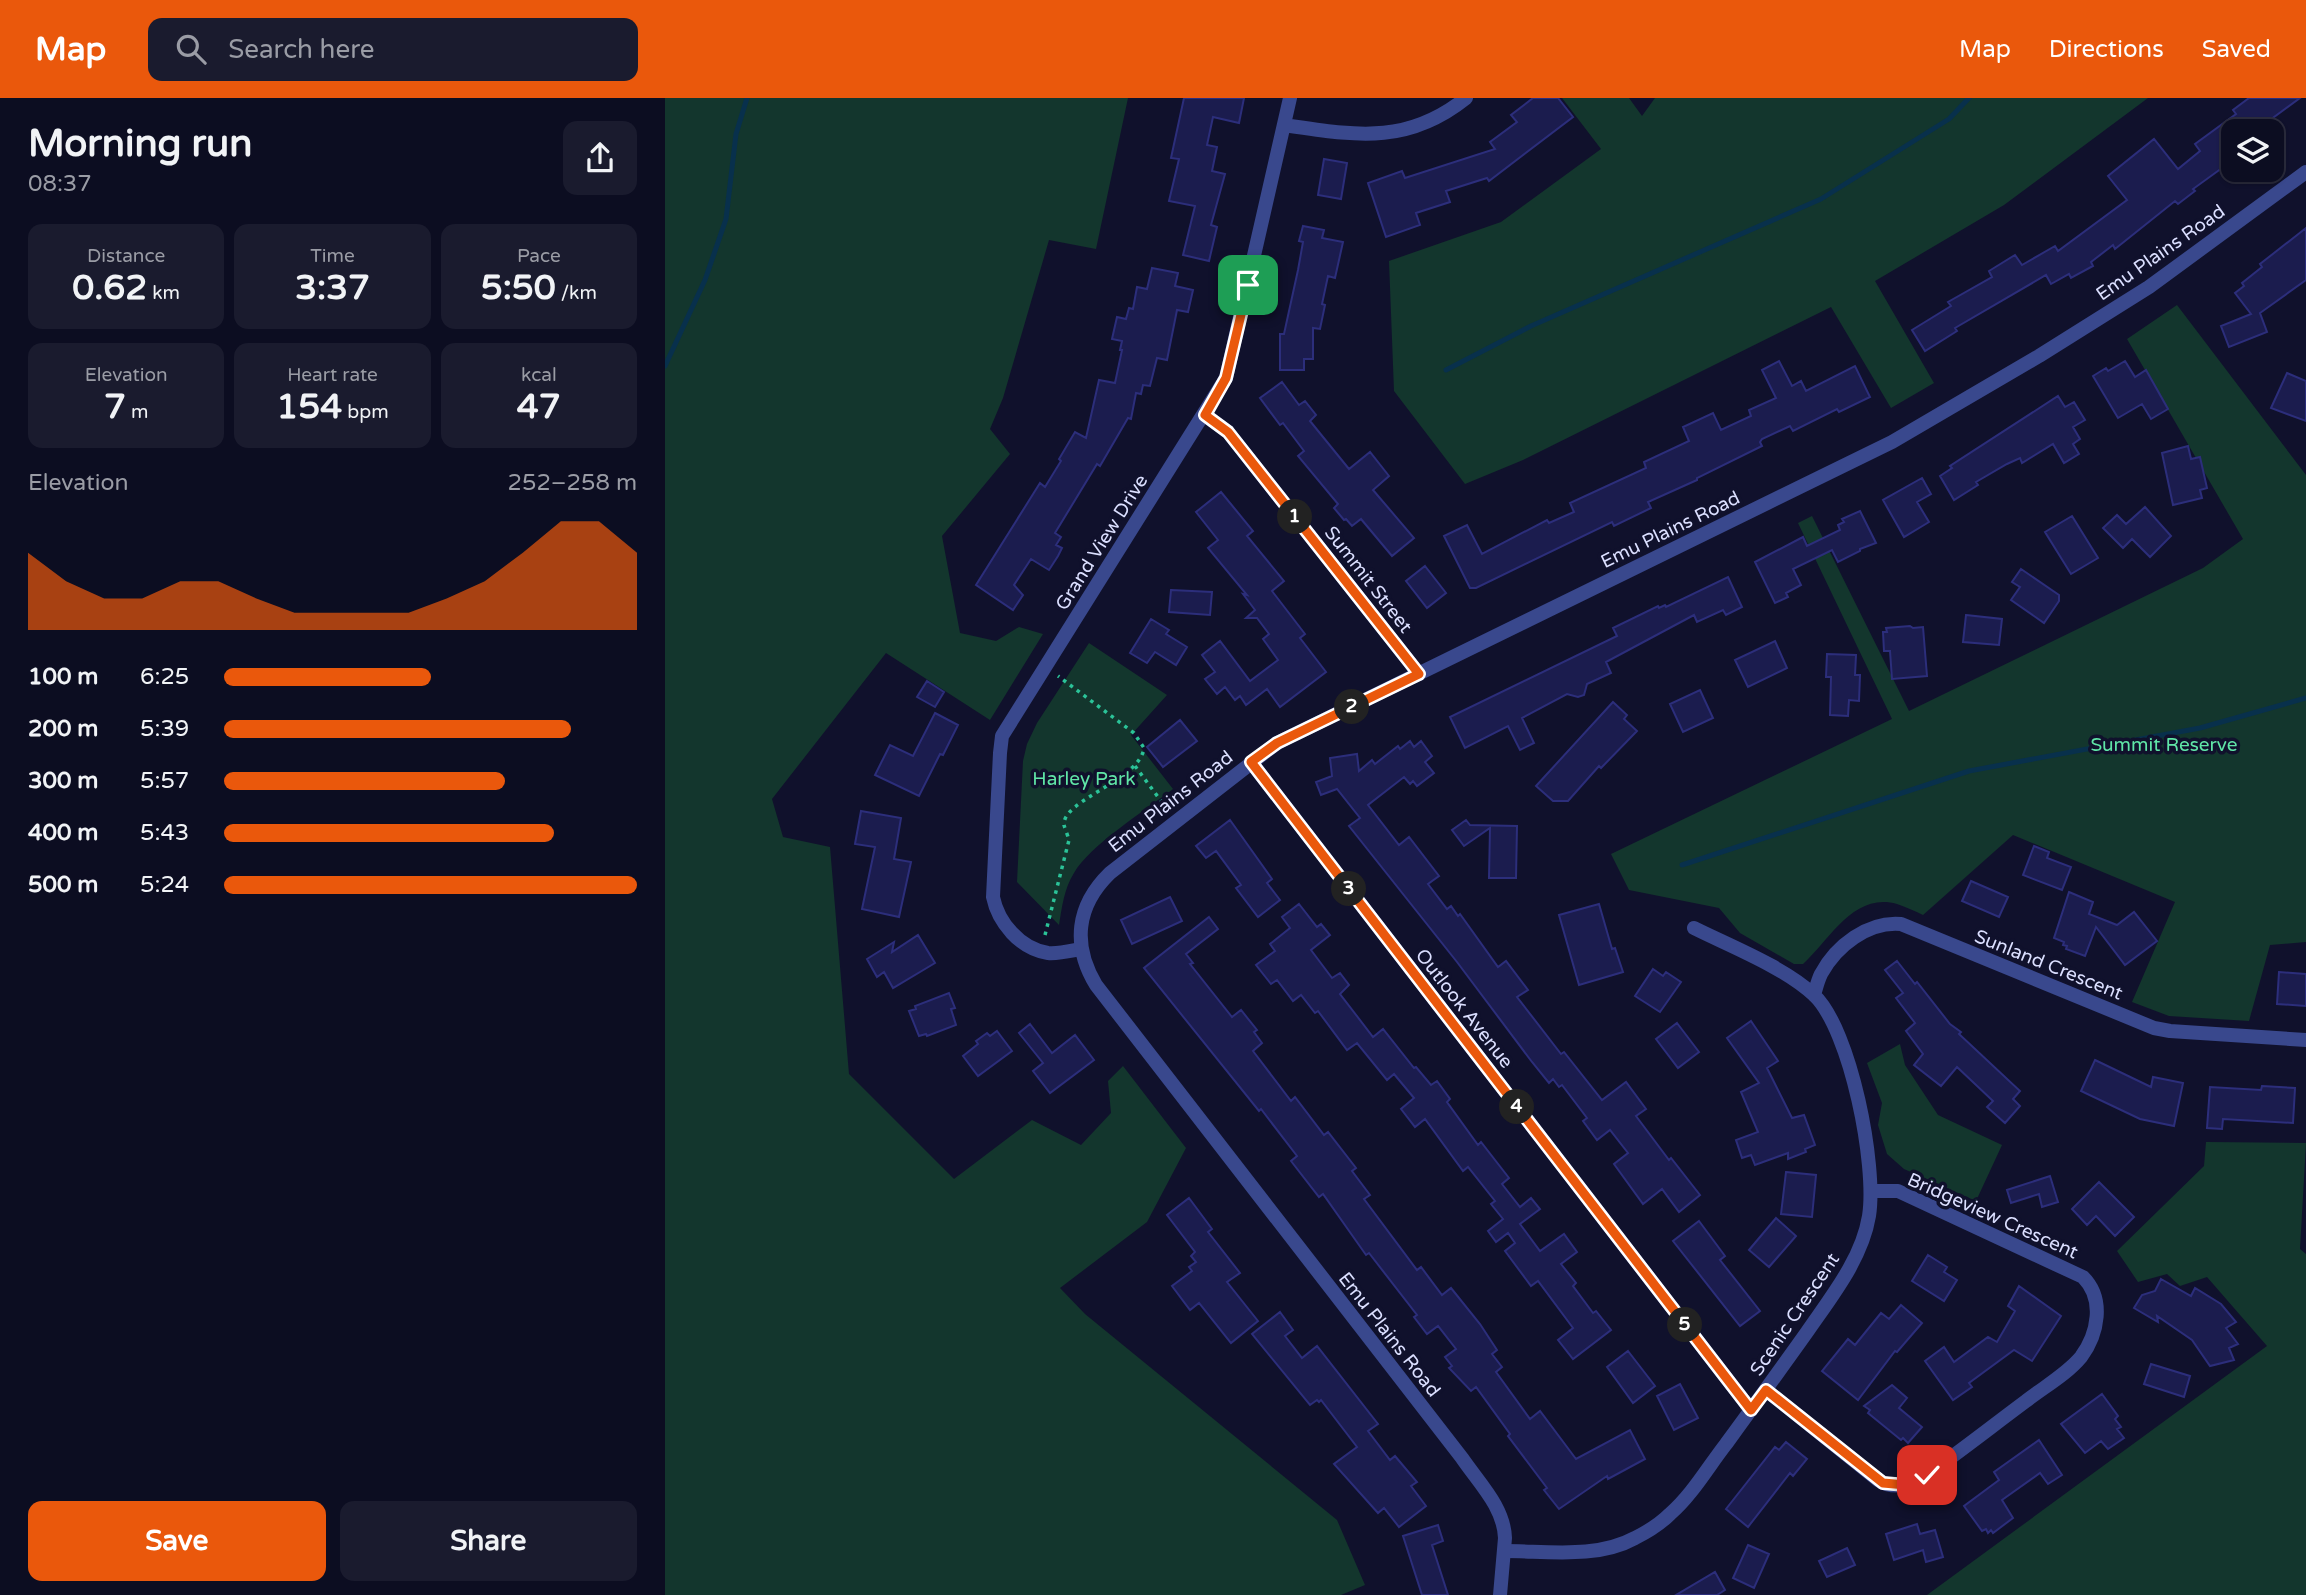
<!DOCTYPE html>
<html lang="en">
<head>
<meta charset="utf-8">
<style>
  :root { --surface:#0c0d21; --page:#1a1b2e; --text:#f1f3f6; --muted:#9a9ca5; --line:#2c2d3f; --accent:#ea580c }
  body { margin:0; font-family:"Varela Round",sans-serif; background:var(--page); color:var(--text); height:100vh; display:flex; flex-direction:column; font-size:26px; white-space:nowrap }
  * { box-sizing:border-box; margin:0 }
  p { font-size:23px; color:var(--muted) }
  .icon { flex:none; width:38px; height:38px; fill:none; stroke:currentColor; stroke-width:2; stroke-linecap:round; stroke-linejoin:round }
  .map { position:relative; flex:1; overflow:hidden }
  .side { display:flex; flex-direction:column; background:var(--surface); width:665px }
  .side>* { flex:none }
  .controls { position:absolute; left:1556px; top:21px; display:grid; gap:14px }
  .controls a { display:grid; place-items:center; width:63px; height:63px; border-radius:14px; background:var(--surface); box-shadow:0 2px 5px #0004,0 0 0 2px var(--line); font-size:35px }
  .pin { position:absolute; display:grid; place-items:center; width:60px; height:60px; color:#fff; margin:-30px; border-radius:14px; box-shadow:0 4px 10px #0006 }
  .km { position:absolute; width:35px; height:35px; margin:-18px; border-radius:50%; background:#222; color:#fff; font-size:19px; line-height:35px; text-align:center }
  .round { display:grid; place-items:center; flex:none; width:74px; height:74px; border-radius:14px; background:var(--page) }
  .overview { display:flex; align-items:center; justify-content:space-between; height:119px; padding:0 28px }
  h1 { font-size:38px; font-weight:800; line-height:52px }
  .metrics { display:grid; grid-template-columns:repeat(3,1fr); gap:10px; height:119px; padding:7px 28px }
  .metrics div { display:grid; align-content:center; border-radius:14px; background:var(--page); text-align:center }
  .metrics b { font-size:35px; font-weight:800 }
  .metrics small { font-size:19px; font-weight:400 }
  .metrics p { font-size:19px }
  .chart { height:196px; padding:14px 28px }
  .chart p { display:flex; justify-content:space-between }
  .chart svg { width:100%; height:126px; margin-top:7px; fill:var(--accent); opacity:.7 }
  .button { display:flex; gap:14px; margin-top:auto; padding:14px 28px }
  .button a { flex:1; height:80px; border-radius:14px; background:var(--accent); color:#fff; font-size:28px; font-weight:800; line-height:80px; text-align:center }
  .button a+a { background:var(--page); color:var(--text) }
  ul { padding:0 28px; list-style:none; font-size:23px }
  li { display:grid; grid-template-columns:112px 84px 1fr; align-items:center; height:52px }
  li i { height:18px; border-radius:9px; background:var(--accent) }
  header { display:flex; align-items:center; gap:42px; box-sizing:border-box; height:98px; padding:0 35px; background:var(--accent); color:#fff }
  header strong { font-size:33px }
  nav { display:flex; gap:38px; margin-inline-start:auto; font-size:24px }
  .search { width:490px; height:63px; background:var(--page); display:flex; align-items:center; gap:18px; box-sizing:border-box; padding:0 24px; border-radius:14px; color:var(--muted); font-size:26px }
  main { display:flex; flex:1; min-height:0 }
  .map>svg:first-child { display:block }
  .green { fill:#13362d }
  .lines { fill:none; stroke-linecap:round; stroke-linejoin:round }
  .stream { stroke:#08304c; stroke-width:5 }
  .building { fill:#1b1c4e; stroke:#2c2e7b; stroke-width:2 }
  .path { stroke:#2bc398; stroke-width:3.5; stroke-dasharray:3.5 5; stroke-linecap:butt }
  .minor { stroke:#39488d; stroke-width:14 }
  .tertiary { stroke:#39488d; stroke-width:14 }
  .route-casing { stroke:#fff; stroke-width:14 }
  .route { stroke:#ea580c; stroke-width:9 }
  .labels { text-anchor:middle; stroke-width:7; stroke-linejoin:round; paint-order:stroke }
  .street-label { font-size:19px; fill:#dbdfff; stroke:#10112c }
  .park-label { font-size:19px; fill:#60e6a7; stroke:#10112c }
</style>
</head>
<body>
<header>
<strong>Map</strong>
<div class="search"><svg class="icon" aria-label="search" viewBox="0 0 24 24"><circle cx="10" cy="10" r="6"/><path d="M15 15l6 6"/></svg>Search here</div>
<nav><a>Map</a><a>Directions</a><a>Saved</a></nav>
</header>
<main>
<section class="side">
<div class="overview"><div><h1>Morning run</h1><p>08:37</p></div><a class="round"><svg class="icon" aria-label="share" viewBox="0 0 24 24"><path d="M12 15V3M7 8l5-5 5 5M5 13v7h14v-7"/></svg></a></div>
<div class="metrics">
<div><p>Distance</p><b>0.62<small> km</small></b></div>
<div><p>Time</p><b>3:37</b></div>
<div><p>Pace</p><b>5:50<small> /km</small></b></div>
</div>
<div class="metrics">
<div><p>Elevation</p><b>7<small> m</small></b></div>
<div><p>Heart rate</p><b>154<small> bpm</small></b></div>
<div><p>kcal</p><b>47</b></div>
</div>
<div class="chart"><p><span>Elevation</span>252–258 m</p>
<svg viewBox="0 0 160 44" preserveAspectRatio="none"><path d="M0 44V17L10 27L20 33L30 33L40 27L50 27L60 33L70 38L80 38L90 38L100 38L110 33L120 27L130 17L140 6L150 6L160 17V44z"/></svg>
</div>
<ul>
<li><b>100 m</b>6:25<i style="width:50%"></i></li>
<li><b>200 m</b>5:39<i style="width:84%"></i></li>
<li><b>300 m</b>5:57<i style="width:68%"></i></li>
<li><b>400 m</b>5:43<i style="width:80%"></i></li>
<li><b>500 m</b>5:24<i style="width:100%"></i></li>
</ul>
<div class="button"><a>Save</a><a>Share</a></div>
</section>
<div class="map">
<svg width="1641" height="1497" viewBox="0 0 1641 1497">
  <rect width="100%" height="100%" fill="#10112c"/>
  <path class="green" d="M0 0H463L431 151 384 142 338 300 325 331 345 356 277 438 295 535 331 543 354 529 378 536 325 622 221 555 107 701 118 739 165 749 184 976 289 1081 367 1022 416 1047 446 1015 443 983 458 968 521 1050 482 1124 395 1190 420 1216 672 1422 700 1487 676 1497H0Z
    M897 0H964L977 18 990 0H1483L1339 107 1210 183 1269 285 1226 310 1166 209 858 362 800 386 729 293 724 163 836 124 936 51Z
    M1512 207 1641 377V844L1605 847 1584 923 1504 918 1467 904 1510 804 1348 737 1258 817C1250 813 1241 809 1232 806 1188 794 1165 842 1138 866H1129L1075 835 1054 810 964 792 946 756 1227 621 1133 425 1147 418 1244 613 1538 470 1578 441 1462 241Z
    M424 545 502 597 466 637 508 691C482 711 424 748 409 775 399 791 397 809 394 827L352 784 358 663 362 646 372 625Z
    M1235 946 1240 967 1273 1017 1337 1047 1311 1103 1239 1071 1222 1056 1213 1027 1217 1005 1202 965Z
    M1541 1044 1641 1045 1635 1151 1641 1156V1497H1262L1602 1248 1542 1179 1515 1188 1502 1176 1473 1184 1452 1153 1539 1068Z"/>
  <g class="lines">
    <path class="stream" d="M0 268 40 182 61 121 71 36 82 0
      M781 272 866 228 1156 101 1284 21 1304 0
      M1017 767 1304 673 1535 630 1641 600"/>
  </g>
  <path class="building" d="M519 0H579L574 25 548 19 542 47 552 49 547 73 560 76 546 127 552 129 544 163 518 157 530 108 504 103 514 61 506 60Z
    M868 0H893L908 19 824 83 822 80 781 93 785 104 751 115 755 127 721 139 703 85 737 73 740 80 830 51 825 44 852 24 846 17Z
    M1584 0H1635L1590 33H1568V62L1528 91 1530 93 1513 106 1510 103 1450 151 1448 147 1426 164 1428 168 1406 180 1404 176 1386 186 1381 177 1290 230 1292 233 1260 253 1247 232 1286 208 1283 204 1327 179 1324 173 1350 157 1357 167 1390 148 1393 153 1462 102 1443 78 1489 41 1513 71 1535 53 1530 46 1571 16 1568 12Z
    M659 61 682 65 676 101 653 97Z
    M638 128 659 132 657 140 678 144 670 180 663 178 657 206 660 207 655 231 648 230V261H639V272H615V236H619L633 172 638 144 634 143Z
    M1641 130V182L1595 215 1602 234 1564 249 1556 228 1586 216 1570 195 1579 188 1577 185 1597 169 1595 166Z
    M487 170 513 175 510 188 528 192 523 214 512 212 502 262 492 260 485 288 478 287 476 296 471 295 466 321 463 320 435 368 432 366 390 435 396 439 391 447 397 450 393 458 384 472 366 461 349 487 358 497 348 512 311 487 375 385 380 389 396 363 394 361 410 334 421 340 434 282 450 285 457 252H455L457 243 447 241 452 219 461 221 464 210 468 211 472 189 482 191Z
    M1114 263 1127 288 1136 283 1141 293 1190 268 1205 299 1174 314 1172 311 1128 333 1125 328 1097 341 1095 344 1097 348 1032 380V382L983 404 986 410 949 428 947 424 811 490H805L779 438 802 427 817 456 882 422 884 425 909 414 905 405 981 370 979 364 1024 343 1018 329 1048 315 1056 332 1086 318 1084 312 1111 300 1097 272Z
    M1460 263 1470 279 1481 272 1503 311 1486 321 1477 306 1453 320 1428 278 1441 270 1443 273Z
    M1622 275 1641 283V323L1606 310Z
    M617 284 634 307 640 303 651 317 645 323 684 371 705 354 724 378 708 392 749 440 727 458 696 421 687 428 681 421 679 422 669 410 673 406 633 358 639 353 618 325 615 327 595 300Z
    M1393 298 1400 309 1409 304 1420 322 1408 329 1415 341 1408 346 1414 356 1399 365 1388 346 1357 365 1355 360 1342 366 1311 384 1313 387 1289 402 1275 378 1287 370 1285 368Z
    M1523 348 1526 361 1535 359 1542 390 1535 392 1537 400 1508 407 1497 355Z
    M1257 380 1266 396 1252 404 1264 424 1239 439 1218 402Z
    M556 394 588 433 582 438 619 483 607 493 640 536 635 540 661 574 615 609 602 591 581 607 575 598 570 602 560 589 552 596 540 581 550 574 537 557 555 543 585 583 613 562 598 541 604 536 592 520H581L590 512 578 496 582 497 543 450 553 442 531 414Z
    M1480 409 1506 438 1485 459 1467 441 1458 450 1438 430 1452 417 1461 426Z
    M1195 413 1211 445 1195 451V453L1173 464 1167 452 1128 471 1136 487 1121 495 1123 499 1110 505 1090 464 1138 439 1142 448 1175 432 1173 427 1179 424 1177 421Z
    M1407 418 1433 460 1406 476 1380 434Z
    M760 468 781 495 762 510 741 483Z
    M1356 471 1394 497V503L1379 525 1346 502 1355 489 1347 484Z
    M1063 479 1077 509 1061 517 1058 512 1032 524 1029 517 941 564 946 575 922 586 919 597 913 599 902 596 857 620 869 645 855 652 843 628 800 650 785 619 952 538 948 530 993 508 994 510 1000 507 1001 509Z
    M506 492 547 494 545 517 504 514Z
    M1301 517 1337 521 1334 547 1298 544Z
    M486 521 504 532 501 536 522 549 511 567 490 554 482 565 465 555Z
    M1245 528 1248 530 1258 529 1262 578 1227 581 1225 553H1219L1218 534H1222L1221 530Z
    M1110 543 1122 570 1083 589 1070 562Z
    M1162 556 1191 557 1190 577H1195L1194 603 1184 602 1183 618 1165 617 1166 579H1161Z
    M262 583 279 594 270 609 252 599Z
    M1035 592 1048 620 1018 634 1005 606Z
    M948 604 962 617 959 621 972 633 936 670 934 668 903 703H888L871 688Z
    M270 615 293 627 278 657 275 656 254 698 210 677 225 647 248 658Z
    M515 622 532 643 498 669 482 649Z
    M745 643 749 649 756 643 767 658 760 664 769 675 752 688 748 683 745 686 739 679 703 707 734 747 744 739 774 778 763 786 782 811 786 808 793 818 795 816 833 869 841 863 863 892 852 899 896 956 899 954 937 1002 961 984 981 1011 971 1018 1004 1062 1006 1060 1035 1097 1014 1114 997 1091 978 1106 949 1066 963 1055 945 1032 932 1042 918 1023 922 1020 897 987 894 989 888 981 884 985 867 964 792 864 684 728 695 720 672 691 656 697 651 684 667 678 665 660 692 656 694 673 707 662 710 666 733 648 735 651Z
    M196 713 236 720 229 761 246 764 234 819 197 811 210 749 190 746Z
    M565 722 607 781 602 785 615 802 593 819 571 790 576 787 551 753 541 760 531 748Z
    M801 722 805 727 852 728 851 780H824L825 730 799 748 787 732Z
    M1369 748 1384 754 1382 760 1406 769 1397 792 1358 777Z
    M1306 783 1343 799 1334 819 1297 803Z
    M1404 794 1428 804 1424 816 1452 827 1469 814 1492 843 1460 867 1431 829 1420 858 1401 851 1402 848 1398 847 1399 844 1389 840Z
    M505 799 517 823 467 846 456 822Z
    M634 806 652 829 656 826 665 837 646 852 667 880 675 875 684 887 675 896 708 939 718 931 749 970 751 969 766 987 772 983 785 1001 782 1004 813 1047 816 1044 844 1080 837 1086 855 1109 866 1100 875 1111 855 1126 875 1153 899 1136 912 1154 896 1166 911 1185 908 1188 928 1215 931 1213 946 1232 908 1261 893 1242 908 1230 873 1183 866 1188 840 1153 850 1145 843 1135 831 1144 823 1133 838 1121 826 1106 830 1103 803 1069 798 1073 760 1021 750 1029 736 1011 749 1000 729 976 722 982 692 945 682 952 653 913 650 915 636 897 628 903 612 882 606 886 591 867 610 853 605 846 625 830 617 819Z
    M934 806 947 851 950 850 958 874 914 887 894 817Z
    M544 819 553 831 521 856 528 865 525 866 567 919 576 912 592 932 589 934 597 945 588 953 626 1003 630 999 659 1037 663 1034 691 1070 687 1073 705 1097 699 1101 752 1172 756 1169 777 1197 786 1190 815 1226 832 1252 827 1256 837 1269 831 1274 865 1321 875 1313 911 1361 965 1332 980 1361 943 1381 942 1378 894 1411 879 1392 882 1390 843 1338 845 1336 811 1289 806 1293 784 1270 787 1268 780 1259 791 1251 773 1228 762 1236 749 1219 752 1217 704 1155 701 1157 658 1096 654 1099 626 1063 632 1058 596 1011 594 1013 479 870Z
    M253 837 270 865 228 890 219 874 212 879 202 861 229 844 227 854Z
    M1232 863 1250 886 1252 884 1285 926 1296 934 1294 936 1355 993 1348 1001 1355 1008 1340 1025 1322 1009 1328 1003 1292 969 1276 988 1249 967 1258 956 1241 933 1250 925 1231 900 1238 895 1220 872Z
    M988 871 998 878 1001 874 1016 884 995 914 970 898Z
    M1614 874 1641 876V908L1612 906Z
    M284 895 290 910 286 911 291 927 262 938 261 936 254 938 244 913 251 911 250 908Z
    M1086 923 1113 963 1102 970 1127 1020 1139 1017 1150 1047 1140 1051 1141 1054 1123 1061V1055L1090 1067 1086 1057 1077 1060 1071 1042 1093 1034 1076 994 1094 985 1062 940Z
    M1012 925 1034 954 1013 970 991 941Z
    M365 926 387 955 410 937 429 962 385 995 368 973 378 965 354 935Z
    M332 933 347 953 313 978 298 958 313 946 311 943 322 935 325 938Z
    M1430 962 1486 989 1488 979 1518 985 1509 1028 1475 1021 1416 993Z
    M1597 988 1630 990 1628 1025 1558 1021 1557 1031 1542 1030 1545 989 1596 992Z
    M1121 1074 1151 1077 1147 1119 1116 1116Z
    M1385 1078 1393 1104 1377 1109 1374 1096 1346 1105 1342 1092Z
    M1434 1084 1469 1119 1450 1138 1431 1118 1422 1127 1407 1111Z
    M524 1100 547 1131 543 1134 575 1175 562 1184 593 1223 566 1245 534 1205 525 1212 507 1188 527 1173 524 1169 531 1164 526 1158 530 1154 502 1117Z
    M1111 1120 1131 1138 1104 1169 1084 1152Z
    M1034 1123 1060 1158 1055 1162 1095 1213 1075 1228 1008 1143Z
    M1263 1157 1282 1169 1279 1174 1292 1182 1279 1203 1247 1183Z
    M1496 1181 1526 1198 1530 1190 1556 1206 1571 1224 1561 1230 1573 1246 1564 1250 1569 1262 1545 1268 1527 1242 1492 1218 1493 1224 1469 1210 1477 1197 1490 1193Z
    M1354 1188 1396 1218 1367 1263 1349 1252 1304 1285 1307 1289 1288 1302 1260 1263 1279 1249 1289 1264 1323 1239 1332 1244 1350 1213 1343 1208Z
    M1236 1207 1257 1225 1232 1254 1230 1253 1193 1302 1157 1273 1183 1241 1190 1247 1216 1215 1224 1221Z
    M615 1214 628 1232 620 1238 637 1260 652 1248 713 1326 703 1333 725 1362 730 1358 752 1384 746 1388 761 1408 734 1429 719 1410 713 1415 669 1366 692 1349 656 1302 654 1304 652 1302 645 1307 587 1236Z
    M963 1253 990 1288 968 1305 942 1269Z
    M1486 1266 1525 1278 1519 1299 1479 1286Z
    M1015 1286 1033 1320 1009 1332 992 1298Z
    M1227 1287 1242 1300 1234 1310 1257 1329 1243 1345 1238 1340 1236 1342 1203 1315 1205 1312 1199 1308Z
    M1437 1296 1453 1318 1450 1321 1456 1329 1452 1331 1459 1340 1443 1351 1436 1343 1420 1355 1396 1326Z
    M1374 1342 1397 1377 1383 1386 1375 1375 1337 1402 1348 1420 1328 1435 1326 1432 1323 1435 1321 1431 1317 1433 1299 1408 1334 1382 1329 1374Z
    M1121 1344 1142 1361 1128 1378 1125 1375 1083 1429 1061 1411 1110 1349 1114 1352Z
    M1252 1426 1255 1436 1270 1432 1278 1459 1261 1464 1258 1452 1229 1462 1221 1436Z
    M773 1427 778 1443 767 1447 783 1497H757L738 1438Z
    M1083 1447 1104 1456 1089 1490 1068 1480Z
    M1182 1450 1190 1467 1162 1479 1154 1463Z
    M1050 1474 1060 1492 1052 1497H1011Z"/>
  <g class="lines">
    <path class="path" d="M470 668 502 711
      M380 837 404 742C403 738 400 731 399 727 397 702 475 682 479 650L469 635 393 578"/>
    <path class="minor" d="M619 27C689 37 741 48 801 0
      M540 317 563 334 754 576
      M586 664 1086 1312
      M416 851C405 853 393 856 383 855 355 851 333 824 328 799L335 655 337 638 561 280 625 0
      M1149 897C1151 890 1153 882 1156 876 1171 848 1203 823 1236 826L1489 930 1505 933 1641 942
      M1101 1292 1213 1382C1227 1391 1242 1388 1256 1381 1292 1356 1326 1329 1361 1303 1379 1289 1402 1276 1416 1259 1433 1236 1440 1201 1418 1179L1233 1093H1206
      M840 1453C882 1453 932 1461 970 1440 982 1434 995 1426 1005 1416 1027 1397 1043 1369 1061 1346 1088 1309 1115 1272 1142 1234 1166 1199 1197 1161 1204 1118 1212 1068 1186 932 1149 897 1119 869 1065 848 1029 830"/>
    <path class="tertiary" d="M835 1497 840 1440C839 1409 814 1385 797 1360L431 887C407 847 411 808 445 775L612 645 1227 344 1374 258 1484 189 1641 74"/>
  </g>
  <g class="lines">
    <defs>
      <path id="route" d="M583 187 561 280 540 317 563 334 754 576 612 645 586 664 1086 1312 1101 1292 1218 1385 1241 1387 1262 1377"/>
    </defs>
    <use href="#route" class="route-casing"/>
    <use href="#route" class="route"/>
  </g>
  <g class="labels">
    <g class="street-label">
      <text transform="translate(1495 154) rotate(-35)" y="7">Emu Plains Road</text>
      <text transform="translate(1005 431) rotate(-26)" y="7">Emu Plains Road</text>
      <text transform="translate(436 444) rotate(-58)" y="7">Grand View Drive</text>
      <text transform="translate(704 481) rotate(52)" y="7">Summit Street</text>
      <text transform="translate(505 703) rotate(-38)" y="7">Emu Plains Road</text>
      <text transform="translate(1384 866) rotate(22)" y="7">Sunland Crescent</text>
      <text transform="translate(800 910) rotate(52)" y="7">Outlook Avenue</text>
      <text transform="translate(1328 1117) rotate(24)" y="7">Bridgeview Crescent</text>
      <text transform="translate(1129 1216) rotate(-56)" y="7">Scenic Crescent</text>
      <text transform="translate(725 1236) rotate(52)" y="7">Emu Plains Road</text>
    </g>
    <g class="park-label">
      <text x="1499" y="653">Summit Reserve</text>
      <text x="419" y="687">Harley Park</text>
    </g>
  </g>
</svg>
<div class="controls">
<a><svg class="icon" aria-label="layers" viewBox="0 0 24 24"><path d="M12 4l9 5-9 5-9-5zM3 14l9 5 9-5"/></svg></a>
</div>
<div class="pin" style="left:583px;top:187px;background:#1e9e55"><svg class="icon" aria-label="arrive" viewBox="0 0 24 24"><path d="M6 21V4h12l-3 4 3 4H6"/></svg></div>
<div class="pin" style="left:1262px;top:1377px;background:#d93025"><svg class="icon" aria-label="check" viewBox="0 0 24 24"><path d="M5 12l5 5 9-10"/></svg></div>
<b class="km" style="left:630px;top:419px">1</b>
<b class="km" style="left:687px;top:609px">2</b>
<b class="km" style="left:684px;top:791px">3</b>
<b class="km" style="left:852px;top:1009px">4</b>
<b class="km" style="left:1020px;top:1227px">5</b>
</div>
</main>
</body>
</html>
